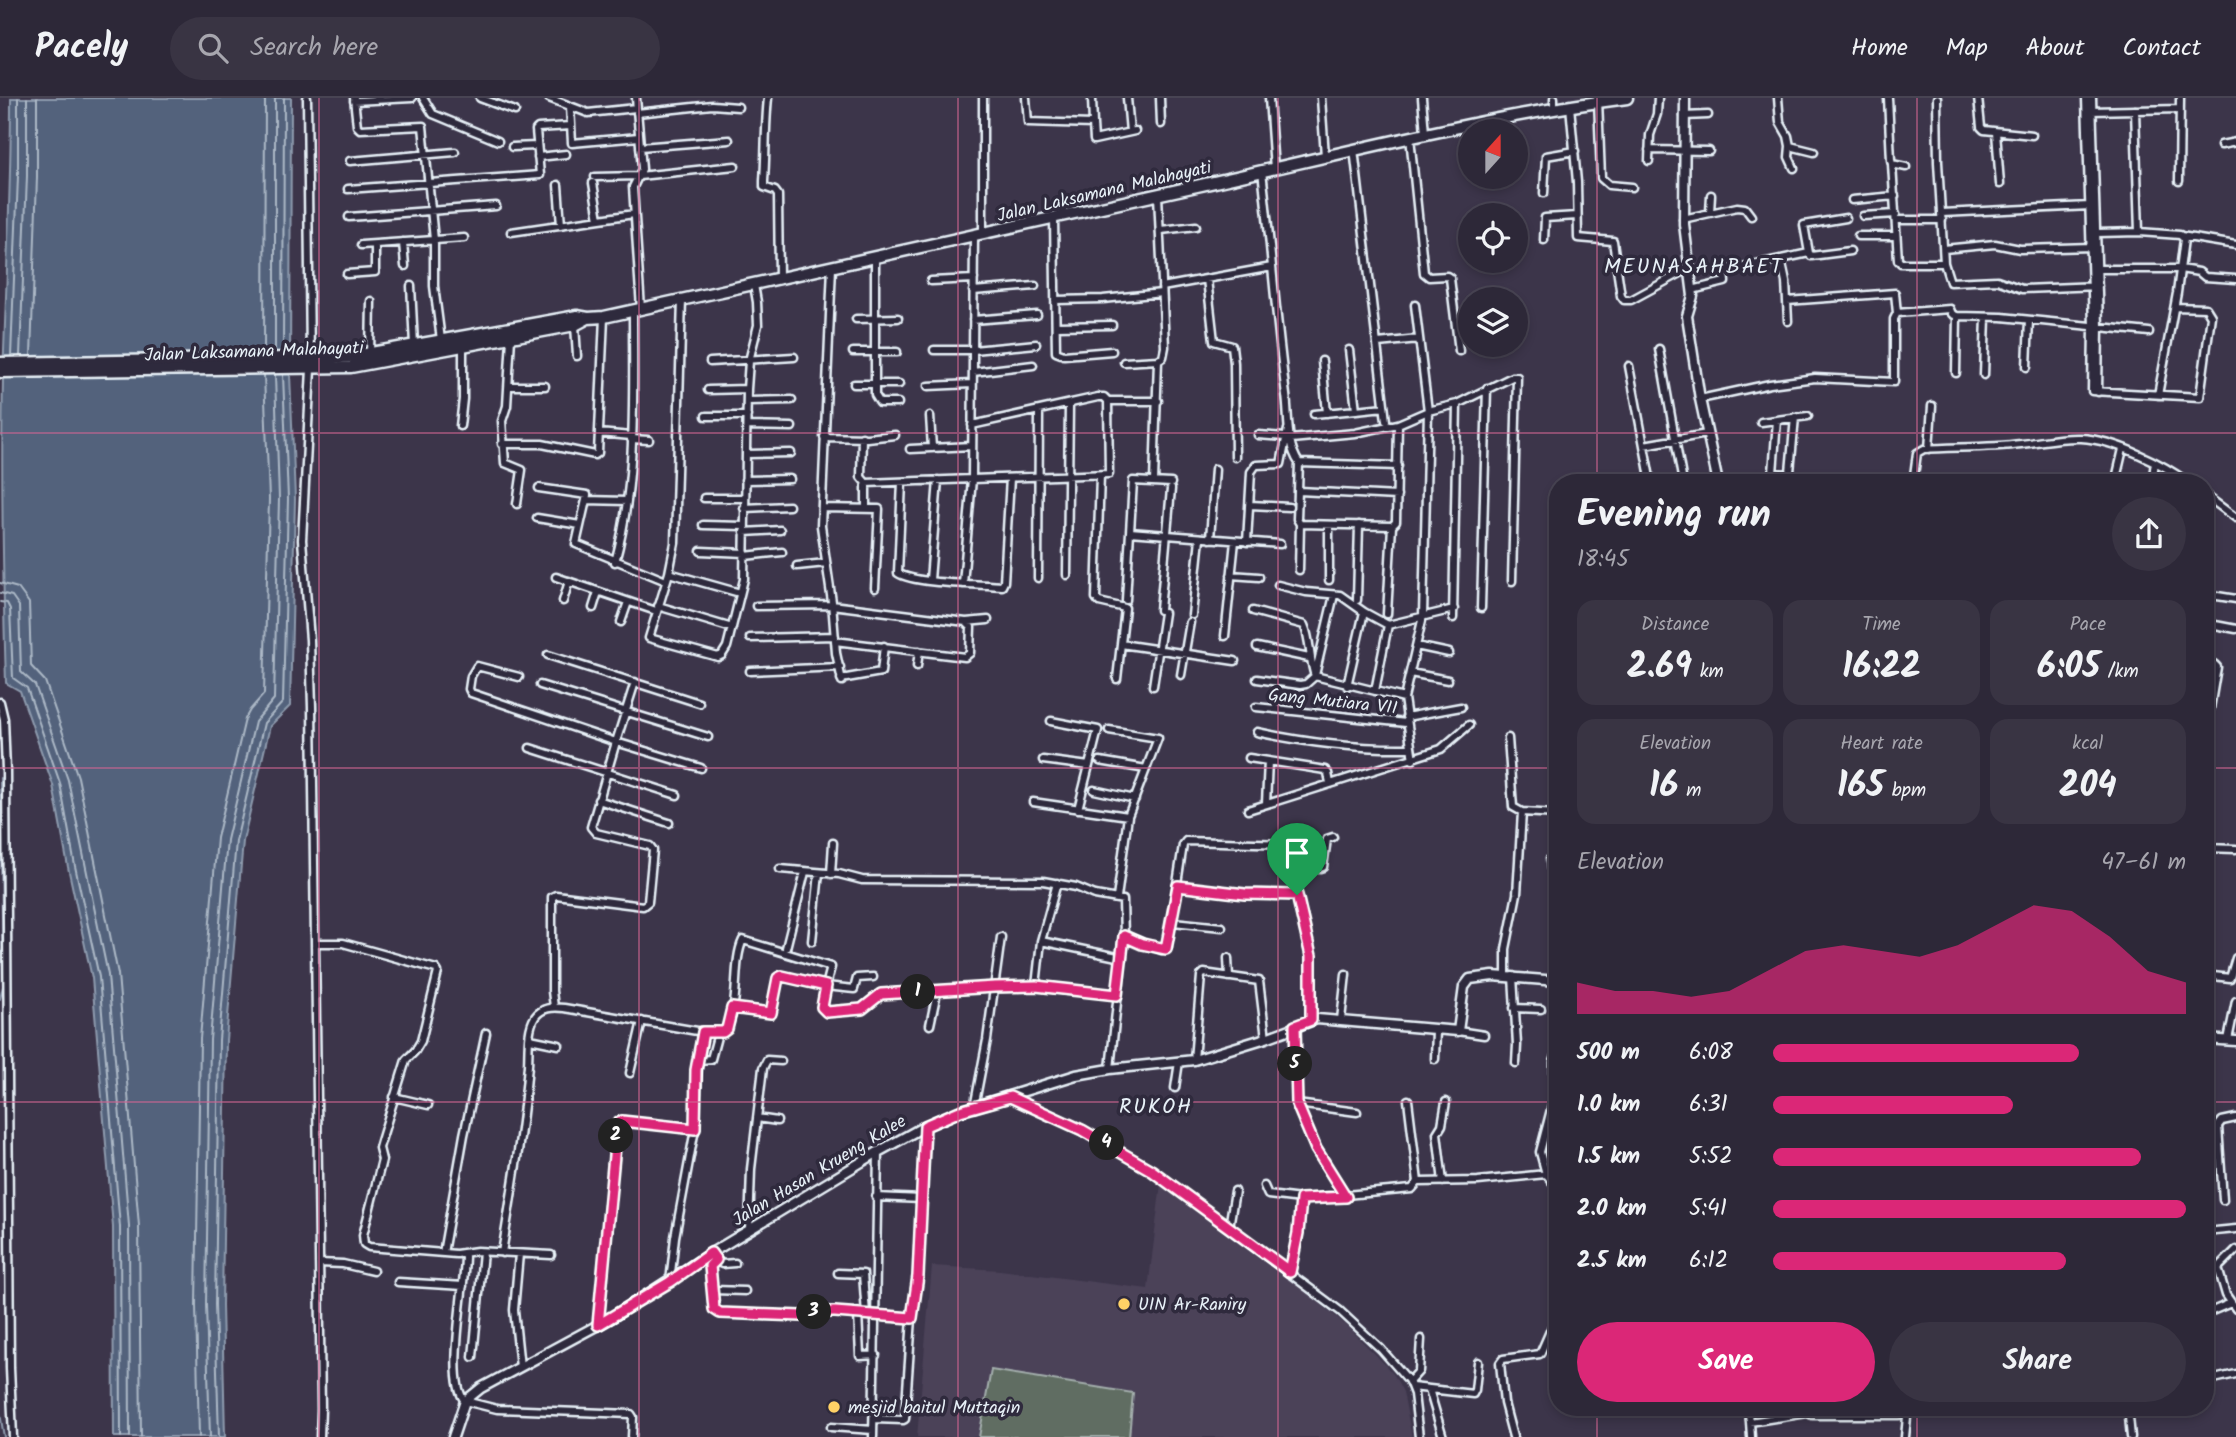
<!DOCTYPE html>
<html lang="en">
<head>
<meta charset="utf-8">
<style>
  :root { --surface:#2d2838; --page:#393443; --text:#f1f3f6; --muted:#a7a6ae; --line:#484453; --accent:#db2777 }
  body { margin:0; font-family:Kalam,sans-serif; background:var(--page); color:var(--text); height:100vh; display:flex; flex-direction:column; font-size:26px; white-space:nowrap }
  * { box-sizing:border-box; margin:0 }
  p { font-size:23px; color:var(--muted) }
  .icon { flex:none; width:38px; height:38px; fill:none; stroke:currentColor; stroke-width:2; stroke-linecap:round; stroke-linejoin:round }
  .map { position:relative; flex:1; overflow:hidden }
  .drawer { position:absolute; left:1549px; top:376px; width:665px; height:942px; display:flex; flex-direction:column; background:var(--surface); border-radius:28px; box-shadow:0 4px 10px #0003,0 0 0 2px var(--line) }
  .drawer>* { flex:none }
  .needle { width:46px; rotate:21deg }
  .controls { position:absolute; left:1458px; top:21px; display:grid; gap:14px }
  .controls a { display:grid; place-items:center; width:70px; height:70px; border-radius:50%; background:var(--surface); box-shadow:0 4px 10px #0003,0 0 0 2px var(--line); font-size:35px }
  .pin { position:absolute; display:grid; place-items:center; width:60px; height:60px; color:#fff; margin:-72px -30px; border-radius:50% 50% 50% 0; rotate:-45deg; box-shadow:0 0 7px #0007 }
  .pin .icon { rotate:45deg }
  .km { position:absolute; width:35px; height:35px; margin:-18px; border-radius:50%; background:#222; color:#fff; font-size:19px; line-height:35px; text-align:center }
  .round { display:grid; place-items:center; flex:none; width:74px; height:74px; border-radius:37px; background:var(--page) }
  .summary { display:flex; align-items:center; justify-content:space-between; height:119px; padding:0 28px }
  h1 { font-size:38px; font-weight:700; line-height:52px }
  .metrics { display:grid; grid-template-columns:repeat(3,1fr); gap:10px; height:119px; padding:7px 28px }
  .metrics div { display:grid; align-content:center; border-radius:18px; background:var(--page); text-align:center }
  .metrics b { font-size:35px; font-weight:700 }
  .metrics small { font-size:19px; font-weight:400 }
  .metrics p { font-size:19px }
  .chart { height:196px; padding:14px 28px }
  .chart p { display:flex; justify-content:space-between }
  .chart svg { width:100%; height:126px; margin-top:7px; fill:var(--accent); opacity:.7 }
  .action { display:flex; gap:14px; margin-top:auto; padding:14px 28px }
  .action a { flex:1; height:80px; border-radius:42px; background:var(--accent); color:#fff; font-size:28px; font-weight:700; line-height:80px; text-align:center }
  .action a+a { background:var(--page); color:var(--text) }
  ul { padding:0 28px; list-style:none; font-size:23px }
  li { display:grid; grid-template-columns:112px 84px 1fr; align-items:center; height:52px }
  li i { height:18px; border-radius:9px; background:var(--accent) }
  header { display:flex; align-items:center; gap:42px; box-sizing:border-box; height:98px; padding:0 35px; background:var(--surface); border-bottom:2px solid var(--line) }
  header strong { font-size:33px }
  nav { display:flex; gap:38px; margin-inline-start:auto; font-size:24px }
  .search { width:490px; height:63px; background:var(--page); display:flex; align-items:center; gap:18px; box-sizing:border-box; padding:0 24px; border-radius:38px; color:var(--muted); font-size:26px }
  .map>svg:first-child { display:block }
  .built { fill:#4b4259 }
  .green { fill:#606d62; stroke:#a4afad; stroke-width:2 }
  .water { fill:#52627c; stroke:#8e9bae; stroke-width:2 }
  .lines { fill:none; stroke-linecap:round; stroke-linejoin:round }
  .shore { stroke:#acb8c6; stroke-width:2 }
  .stream { stroke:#8e9bae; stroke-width:2 }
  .minor-casing { stroke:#e8f1f8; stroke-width:11 }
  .tertiary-casing { stroke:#e8f1f8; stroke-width:13 }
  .trunk-casing { stroke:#e8f1f8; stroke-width:15 }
  .minor { stroke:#2f2a3d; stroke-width:6 }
  .tertiary { stroke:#2f2a3d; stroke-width:8 }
  .trunk { stroke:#2f2a3d; stroke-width:10 }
  .route-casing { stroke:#fff; stroke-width:14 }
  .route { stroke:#db2777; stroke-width:9 }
  .grid { fill:none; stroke:#cf6492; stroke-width:2; stroke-opacity:0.55 }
  .poi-dot { fill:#ffd166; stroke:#2f2a3d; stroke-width:2.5 }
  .labels { text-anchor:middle; stroke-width:7; stroke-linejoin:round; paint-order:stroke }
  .street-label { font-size:18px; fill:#e8f1f8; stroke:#2f2a3d }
  .poi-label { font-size:18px; fill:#e8f1f8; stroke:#2f2a3d; text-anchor:start }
  .quarter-label { font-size:21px; letter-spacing:2px; fill:#e8f1f8; stroke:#2f2a3d }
</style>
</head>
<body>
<header>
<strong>Pacely</strong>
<div class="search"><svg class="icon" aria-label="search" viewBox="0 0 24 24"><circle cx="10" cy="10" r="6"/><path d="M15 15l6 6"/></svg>Search here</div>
<nav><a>Home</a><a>Map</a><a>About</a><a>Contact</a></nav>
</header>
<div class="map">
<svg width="2236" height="1339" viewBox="0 0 2236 1339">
  <rect width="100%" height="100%" fill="#3c354a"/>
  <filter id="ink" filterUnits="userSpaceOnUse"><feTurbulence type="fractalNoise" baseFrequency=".0143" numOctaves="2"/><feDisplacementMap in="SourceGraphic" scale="14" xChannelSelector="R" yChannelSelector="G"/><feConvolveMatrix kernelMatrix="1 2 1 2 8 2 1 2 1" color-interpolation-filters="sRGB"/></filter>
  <g filter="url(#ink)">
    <path class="built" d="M1161 1085 1271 1166 1339 1221 1376 1257 1394 1277 1403 1294 1412 1339H917L932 1168 1000 1172 1148 1191Z"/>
    <path class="green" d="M991 1272 1133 1295 1129 1339H979Z"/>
    <path class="water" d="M11 0H291L290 276 295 401 290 608 270 628 243 743 226 942 222 1207 225 1339H114L113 1129 92 880 68 769 53 687 20 593 6 585C3 484 1 383 3 282 6 188 11 94 11 0Z"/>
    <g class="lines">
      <path class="shore" d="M264 254 265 0
        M275 254V0
        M283 254 284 0
        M11 258 18 78V0
        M20 258 27 78V0
        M31 258 37 79V0
        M0 485 18 490 29 505 31 568 45 583 78 679 118 876 139 1128 141 1339
        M0 495 12 498 19 508 21 574 35 587 68 682 108 877 129 1128 130 1339
        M0 504 7 505 10 511 13 580 27 590 60 685 75 768 99 879 120 1129 121 1339
        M199 1339 196 1207 200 941 217 740 245 621 250 612 264 596 269 401 264 277
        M210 1339 206 1207 210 942 227 742 255 624 274 601 279 401 275 277
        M219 1339 215 1207 219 942 236 743 264 625 283 604 288 401 283 277"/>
      <path class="stream" d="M0 680 3 888 0 901
        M0 1315 4 1339"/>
      <defs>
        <path id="minor" d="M307 0 310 260
          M354 0 357 28 360 31 423 28 434 142V188L441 242
          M423 0 433 16 498 43
          M480 0 515 13
          M549 0 588 15 636 10
          M636 0 642 71 633 89 641 211
          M768 0C765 28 766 55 764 83V89L775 93 778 97 779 181
          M983 0V136
          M1026 0 1028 24 1093 26 1092 0
          M1127 0 1130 34
          M1160 0 1161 26
          M1269 0 1274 71
          M1321 0 1325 58
          M1422 0 1425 35
          M1554 0V9
          M1778 0 1780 24 1788 38 1790 48 1789 59 1794 70
          M1888 0 1891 62 1892 66 1906 69
          M1937 0 1938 64 1944 165 1950 184 1997 182 2022 191 2098 188
          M1978 0 1981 29 1984 32 2032 37
          M2086 0 2093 228 2092 293 2200 299 2211 218 2206 210 2175 209
          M2092 0 2099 228 2098 294
          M1598 1 1601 80 1609 87 1632 89
          M354 3 412 0
          M570 8 572 45 639 39
          M1570 8 1577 84 1578 140 1613 143 1621 198 1624 202H1631L1690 170
          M2135 12 2139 134
          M2091 13 2180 11
          M637 15 712 7 738 9
          M1684 18 1708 17
          M1093 26 1094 42 1135 33
          M1996 34 2000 86
          M1410 39 1424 175 1429 179 1447 178 1450 180 1459 253
          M2221 47 2236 44
          M1790 48 1814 54
          M512 49 537 48
          M640 49 729 42
          M1354 51 1386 323
          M1649 52 1709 53
          M538 59 566 56
          M350 63 455 54
          M1649 63 1650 37 1657 16 1658 0
          M1892 66 1898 162 1901 165H1944
          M1262 73C1271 148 1276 223 1286 297 1289 319 1286 346 1299 365L1398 368
          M595 79 639 78 735 68
          M2179 83 2180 0
          M593 85 599 121
          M558 87 561 127
          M348 91 540 77 536 32 538 30 570 28
          M1544 95 1546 58 1575 53
          M1852 102 1895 98
          M1710 114 1711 97
          M1942 115 2090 108
          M1863 118 1896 116
          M349 119 496 108
          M1054 120 1056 254 1064 257 1112 253
          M1683 121 1737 109 1745 110 1751 118
          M1897 122H1942
          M1161 132 1196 128
          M511 134 634 116
          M2097 135 2139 134 2180 137 2184 141 2177 195 2158 297
          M1858 138H1896
          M2181 138 2236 147
          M1544 142 1545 120 1577 118
          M403 144 405 168
          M361 147 464 140
          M1944 151 1995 146 2020 151 2092 149
          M1809 155 1811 158 1850 153
          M875 160V297L880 305H898
          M1781 161 1786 184 1788 223
          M832 169 821 428 832 504 836 555 842 583
          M2093 171H2180L2199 174 2205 179 2236 181
          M347 176 375 174V147
          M1207 181 1214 243 1232 248 1234 265 1235 359
          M931 183 974 181
          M411 188 414 247
          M1162 189 1272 169
          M1692 192 1725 184 1724 173 1809 155 1804 127 1846 120
          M973 193 1035 188
          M682 201 675 445 669 475 649 540 718 559 722 557 727 549 744 481 747 291 749 263 758 227 757 204 754 187
          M1055 202 1103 201 1162 195
          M1787 203 1895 195 1897 215
          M856 221 898 220
          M973 222 1037 217
          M575 227 577 258
          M1056 228 1112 227
          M511 240 507 308 502 323 505 365 522 372 517 406
          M1378 245 1419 241
          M1659 251 1683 385
          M934 252H973L1036 246
          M1349 252 1356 312 1384 309
          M853 254H897
          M370 257 371 203
          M1322 263 1327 315
          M710 264 794 259
          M1124 264 1158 262
          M1629 268 1651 385
          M2027 269 2029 222
          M311 271 302 442 310 542 312 609 321 1311 320 1339
          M973 274 1033 267
          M1956 275 1957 218
          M1984 277 1986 219
          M854 286H899
          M509 288H545
          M928 288 972 286
          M708 292 747 291
          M1700 301 1770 286 1815 280 1894 284V221L1897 215 1950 211 1952 216 1957 218 2002 219 2149 234
          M747 303 792 302
          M1314 316 1356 312
          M706 318H747
          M930 318 932 350
          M1777 322 1773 375 1790 376
          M1761 324 1808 318
          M972 327 1098 299H1104L1108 303H1158
          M460 328 463 301V248
          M747 328 792 329
          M599 335 631 338
          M1258 337 1285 339
          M824 339 867 340 895 337
          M862 339 861 379 866 385 1109 376 1108 303
          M631 341 649 342
          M1291 341 1355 335 1398 326 1428 313 1457 306 1512 279H1517L1512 483
          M502 346H542L595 357 598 355 604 219
          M1644 347 1707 336
          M910 351 972 348
          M1929 351 1932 308
          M746 356 791 355
          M1299 365 1297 421 1300 426 1392 428
          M1100 377 1096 500 1099 504 1125 510 1117 581
          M745 382 790 381
          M902 384 898 475C914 486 979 486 1002 488L1004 484 1010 380
          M1154 384 1158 262 1163 259 1165 249 1158 97
          M1789 385 1795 319
          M1913 385 1917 355 1924 351C1957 349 1989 350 2021 346 2041 344 2060 339 2081 340 2115 342 2162 365 2189 385
          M2115 385 2123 351
          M2152 385 2155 364
          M539 390 587 397 586 402
          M1299 393 1397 398
          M2205 397 2236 420
          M704 400H745
          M627 403 586 402 576 446 666 483
          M1250 407 1289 409
          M744 410 789 408
          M822 410 879 411 875 490
          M866 410V385
          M537 420 580 427
          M703 427 744 428
          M1329 427V482
          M744 434 780 432
          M1130 434 1280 446
          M1210 441 1215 371
          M1247 444 1251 374 1256 367 1281 366 1288 331
          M701 453 745 455
          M745 458 782 454
          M615 464C637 385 633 294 633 213
          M797 468 826 465
          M1299 472 1300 426
          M669 475 740 495
          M1067 477 1069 307
          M1231 477 1259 479
          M556 479 656 513
          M1038 480 1039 313
          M930 482 938 382
          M963 486 972 381 974 137
          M1278 487 1306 494 1340 497 1364 514 1388 527 1454 511
          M2205 496 2236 501
          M1126 502 1133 383 1171 385
          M1357 502 1359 427
          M563 503 569 483
          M658 508 732 530
          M756 508 832 507 966 524 971 529 970 555 965 559 835 543
          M593 510 598 494
          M1481 510 1487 290
          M1160 512 1171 391
          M1253 513 1304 527C1311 542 1309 562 1315 578
          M1387 516 1392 428 1396 424 1398 326
          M1192 517 1200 440
          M1453 520 1457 306
          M621 524 628 504
          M966 524 988 522
          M2205 525 2236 531
          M1225 538 1235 443
          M750 540 835 538
          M1121 546 1235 563
          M1416 548 1449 555
          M1257 549 1309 560
          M548 557 699 605
          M2205 566H2214L2217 569 2205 640
          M917 568 919 553
          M750 573 840 569
          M1410 575 1448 582
          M1181 577 1190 524
          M1315 577 1334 497
          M1315 578 1404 600 1413 662
          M519 579 477 568 471 578 469 591 471 595 616 644 635 584
          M841 581 881 574 884 548
          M1257 581 1300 587 1306 586 1315 578
          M540 587 708 639
          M1153 588 1164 515
          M1347 588 1364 514
          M1375 593 1388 527
          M1404 600 1423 518 1428 313 1415 207
          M0 604 4 621 6 672 10 1270 13 1339
          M1256 609 1406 625
          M1406 619 1461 609
          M1051 623 1098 632 1078 711
          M1109 632 1158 640 1128 718 1117 800
          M1257 634C1308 645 1358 651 1410 650
          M1508 640 1513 709 1522 714 1558 716
          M530 650 677 697
          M1249 660 1325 672 1328 675 1330 685
          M1043 662 1089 668
          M1100 663 1146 671
          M1094 692 1135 701
          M598 702 669 725
          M1033 704 1128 718
          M1266 706 1268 663
          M1248 712 1441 651 1469 627
          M2205 750 2236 751
          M1550 761 1551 771 1558 775
          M1296 770 1297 797
          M780 771 839 776 862 782 1043 783 1076 789 1095 797 1123 802 1124 838 1110 971
          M831 776 833 745
          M1057 785 1041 843 1122 860
          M1178 788 1245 796 1297 797 1311 858V922
          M1173 824 1222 829
          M1124 838 1162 852 1167 850 1183 747 1186 743 1291 746 1296 770H1320L1323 769 1327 741 1333 739
          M812 843 819 775
          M316 845H343L436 871 438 874 421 943 415 953 406 962 381 1043 379 1050 382 1062 363 1137 364 1146 369 1149 456 1156 477 1153 551 1157
          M786 850 805 774
          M1228 860 1229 879
          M2205 877 2230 880 2236 860
          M1506 878V851L1517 796 1522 714
          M1513 878 1517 947 1516 965
          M1036 888 1041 843
          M554 909 552 893V799L556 797 643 808 648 804 653 752 650 748 596 735 591 729 616 644 701 670
          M732 910 771 915 778 880 782 878 826 888 822 909 827 914 861 911 881 896 995 889 1036 888 1117 897
          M1514 910 1541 911
          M1341 922 1346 876
          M930 927 937 894
          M1295 928 1297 1006 1316 1051 1346 1099
          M1458 933 1484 937
          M530 941 559 947
          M2228 942 2236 903
          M1558 952 1554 964V1000L1540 1054 1546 1076 1558 1091
          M1435 961 1436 932
          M699 962 703 934
          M1194 962 1201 878 1204 875 1259 883 1266 940
          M630 975 642 923
          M1175 990 1179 964
          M394 999 428 1007
          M1010 999 1082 1032 1151 1072 1340 1213 1381 1251 1409 1283 1414 1296 1419 1339
          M1408 1002 1418 1084
          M1297 1006 1357 1014
          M974 1010 987 942 1001 839
          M757 1020 777 1023
          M1443 1084 1437 1035 1442 1027 1446 1004
          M1264 1088 1268 1097 1301 1101 1412 1091 1418 1084 1478 1083 1546 1076
          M876 1099 922 1101
          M2223 1102 2218 1028 2222 1023 2236 1020
          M1229 1129 1235 1093
          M749 1132 751 1071 763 970 767 962 781 963
          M2205 1134 2236 1131
          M2236 1152 2218 1170 2226 1197 2236 1211
          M443 1155 464 1037 486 935
          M465 1155C466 1187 445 1282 465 1303L497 1311 631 1316 633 1319 632 1339
          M502 1155C512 1092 523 1030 528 967 529 953 527 931 535 919 542 909 553 909 564 910L703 934H723C742 913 731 867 743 842L831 869 826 888 854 891 857 880 873 879
          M519 1156 514 1212 520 1269
          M715 1161 722 1166 735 1165
          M716 1162 710 1168 714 1211 720 1215 802 1218 817 1214 858 1215 860 1258 876 1257
          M319 1165 343 1166 373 1173
          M1290 1174 1298 1135 1301 1101
          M838 1175 863 1176 866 1216
          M398 1184 463 1188
          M670 1184 675 1139 695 1031 698 965 699 962 711 961 718 935
          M714 1192 745 1193
          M858 1215 912 1220 918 1178 925 1028
          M2205 1216 2231 1205
          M598 1227 617 1026 622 1023 695 1031
          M473 1259 483 1154
          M2205 1283 2236 1276
          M1409 1284 1419 1273 1421 1241
          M1412 1289 1473 1296 1475 1292 1478 1264
          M1429 1291 1443 1339
          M1748 1309 1750 1324
          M1806 1309 1807 1315 1812 1317H1899
          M2094 1309H2112
          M2128 1309 2131 1339
          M874 1321 903 1322 905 1321 912 1220
          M831 1329 873 1332
          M873 1339 878 1054
          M1513 1339 1504 1305 1500 1265 1503 1261 1540 1256 1558 1215
          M1751 1339 1750 1324 1807 1315
          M1905 1339 1908 1309"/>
        <path id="tertiary" d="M1685 0 1684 126 1693 198 1687 218 1700 301 1718 385
          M2205 941 2236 943
          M453 1339 465 1303 481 1290 611 1220 711 1155 878 1054 925 1028 960 1013 1076 977 1110 971 1194 962 1266 940 1317 921 1458 933 1464 889 1470 881 1493 878 1558 883"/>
        <path id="trunk" d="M0 265 349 259 577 218 588 220 604 219C800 177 996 134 1192 89 1337 57 1480 19 1627 0
          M0 274 351 269 575 227 588 220"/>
      </defs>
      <use href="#minor" class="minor-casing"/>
      <use href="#tertiary" class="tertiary-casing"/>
      <use href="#trunk" class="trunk-casing"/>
      <use href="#minor" class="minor"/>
      <use href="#tertiary" class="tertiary"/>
      <use href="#trunk" class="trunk"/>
    </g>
  </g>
  <g class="lines" filter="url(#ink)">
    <defs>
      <path id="route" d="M1178 788 1245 796 1297 797 1311 858V922L1295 928 1297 1006 1316 1051 1346 1099 1301 1101 1298 1135 1290 1174 1151 1072 1082 1032 1010 999 960 1013 925 1028 918 1178 912 1220 835 1214H817L802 1218 720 1215 714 1211 710 1168 716 1162 711 1155 670 1184 598 1227 617 1026 622 1023 695 1031 696 972 703 934H723L727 931 732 910 771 915 778 880 782 878 826 888 822 909 827 914 862 911 881 896 995 889 1036 888 1117 897 1124 838 1142 846 1166 851Z"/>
    </defs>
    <use href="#route" class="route-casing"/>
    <use href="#route" class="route"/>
  </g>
  <path class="grid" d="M319 0V1339M639 0V1339M958 0V1339M1278 0V1339M1597 0V385M1917 0V385M0 335H2236M0 670H1558M2205 670H2236M0 1004H1558M2205 1004H2236M1597 1309V1339M1917 1309V1339"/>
  <g class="poi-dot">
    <circle cx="1124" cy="1206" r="7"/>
    <circle cx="834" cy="1309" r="7"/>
  </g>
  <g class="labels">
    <g class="street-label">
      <text transform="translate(1104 93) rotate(-13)" y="6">Jalan Laksamana Malahayati</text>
      <text transform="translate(254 253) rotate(-2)" y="6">Jalan Laksamana Malahayati</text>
      <text transform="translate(1333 603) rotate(6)" y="6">Gang Mutiara VII</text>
      <text transform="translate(819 1072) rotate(-31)" y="6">Jalan Hasan Krueng Kalee</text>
    </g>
    <g class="poi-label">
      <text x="1138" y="1212">UIN Ar-Raniry</text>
      <text x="848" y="1315">mesjid baitul Muttaqin</text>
    </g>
    <g class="quarter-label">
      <text x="1694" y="175">MEUNASAHBAET</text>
      <text x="1156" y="1015">RUKOH</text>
    </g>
  </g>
</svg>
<div class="controls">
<a><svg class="needle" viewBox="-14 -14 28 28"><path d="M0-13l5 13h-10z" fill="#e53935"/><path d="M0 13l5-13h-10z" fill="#a7a6ae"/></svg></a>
<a><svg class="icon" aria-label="locate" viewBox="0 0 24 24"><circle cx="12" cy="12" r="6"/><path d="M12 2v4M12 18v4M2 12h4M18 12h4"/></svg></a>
<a><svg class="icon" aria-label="layers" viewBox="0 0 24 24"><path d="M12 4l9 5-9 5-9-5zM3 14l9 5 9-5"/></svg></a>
</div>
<div class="pin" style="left:1297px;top:797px;background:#1e9e55"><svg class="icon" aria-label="arrive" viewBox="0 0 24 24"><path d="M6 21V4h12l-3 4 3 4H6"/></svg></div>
<b class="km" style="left:918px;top:894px">1</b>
<b class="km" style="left:616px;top:1038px">2</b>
<b class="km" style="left:814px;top:1214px">3</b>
<b class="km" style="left:1107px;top:1045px">4</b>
<b class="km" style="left:1295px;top:966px">5</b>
<section class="drawer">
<div class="summary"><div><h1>Evening run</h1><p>18:45</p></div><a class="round"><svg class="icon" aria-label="share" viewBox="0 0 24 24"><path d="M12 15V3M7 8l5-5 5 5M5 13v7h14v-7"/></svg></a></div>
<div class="metrics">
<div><p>Distance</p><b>2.69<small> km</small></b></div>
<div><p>Time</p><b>16:22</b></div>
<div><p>Pace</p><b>6:05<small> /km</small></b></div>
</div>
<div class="metrics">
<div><p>Elevation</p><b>16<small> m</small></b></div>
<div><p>Heart rate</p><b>165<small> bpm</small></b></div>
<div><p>kcal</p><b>204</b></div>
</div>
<div class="chart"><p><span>Elevation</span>47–61 m</p>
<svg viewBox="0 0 160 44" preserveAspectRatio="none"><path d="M0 44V33L10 36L20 36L30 38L40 36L50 29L60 22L70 20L80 22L90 24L100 20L110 13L120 6L130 8L140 17L150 29L160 33V44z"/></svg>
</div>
<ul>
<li><b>500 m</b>6:08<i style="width:74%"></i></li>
<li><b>1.0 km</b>6:31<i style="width:58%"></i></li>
<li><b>1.5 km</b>5:52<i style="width:89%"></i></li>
<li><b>2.0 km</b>5:41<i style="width:100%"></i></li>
<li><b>2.5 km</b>6:12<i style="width:71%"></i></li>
</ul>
<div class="action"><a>Save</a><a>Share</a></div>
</section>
</div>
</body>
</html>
